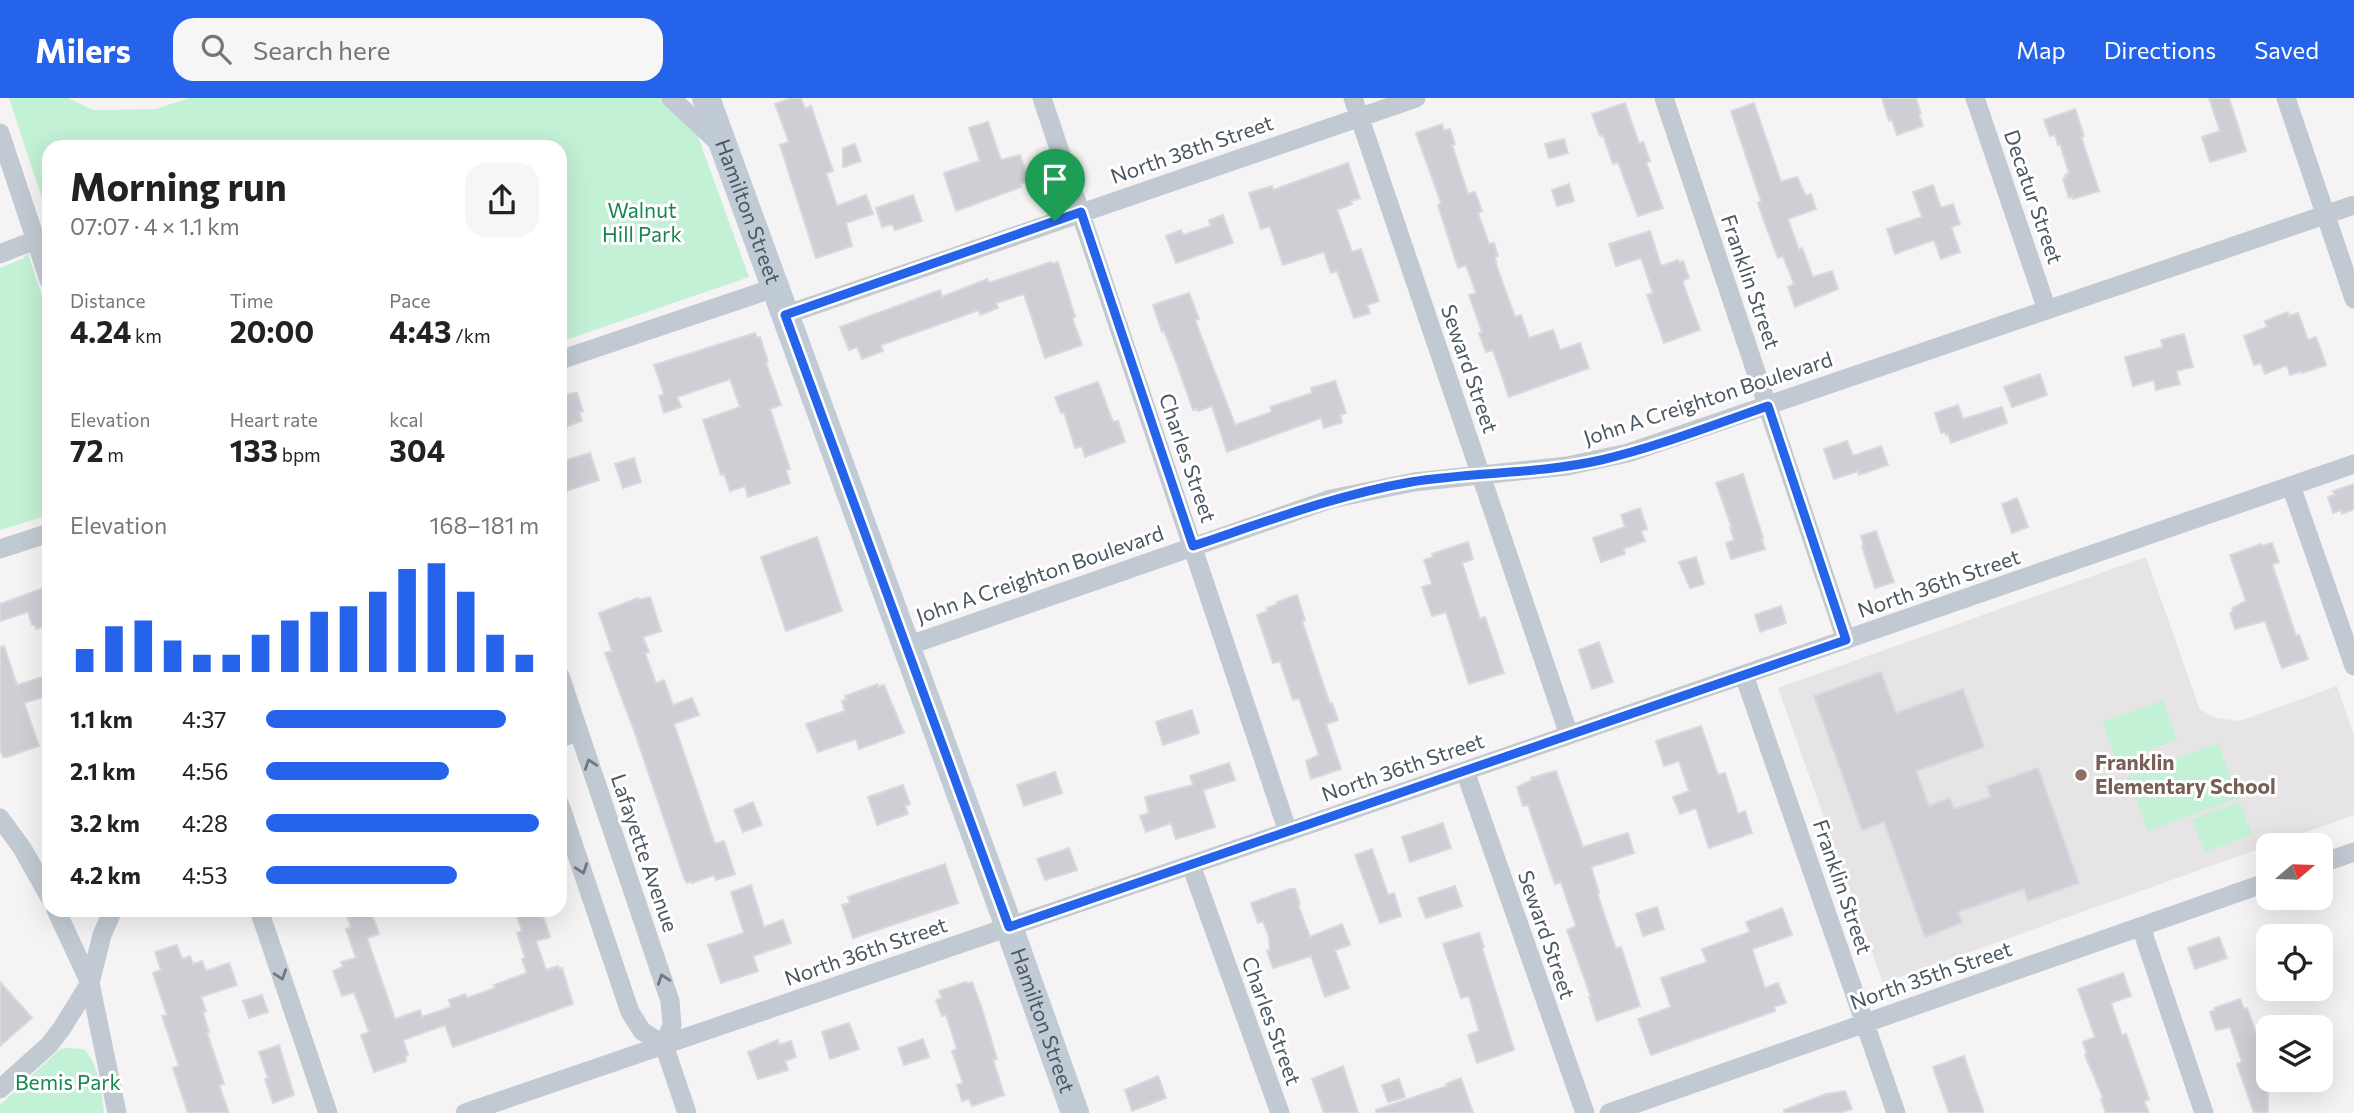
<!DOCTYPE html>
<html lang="en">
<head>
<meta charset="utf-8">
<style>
  :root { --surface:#fff; --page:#f6f6f6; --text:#222; --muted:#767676; --accent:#2563eb }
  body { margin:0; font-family:Commissioner,sans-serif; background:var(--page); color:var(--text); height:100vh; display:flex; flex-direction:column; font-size:26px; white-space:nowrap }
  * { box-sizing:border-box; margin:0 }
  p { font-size:23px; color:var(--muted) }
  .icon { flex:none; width:38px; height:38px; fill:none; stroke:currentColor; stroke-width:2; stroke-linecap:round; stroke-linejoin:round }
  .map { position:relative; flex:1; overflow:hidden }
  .details { position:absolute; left:42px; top:42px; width:525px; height:777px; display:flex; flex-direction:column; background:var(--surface); border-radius:21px; box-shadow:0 7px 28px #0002 }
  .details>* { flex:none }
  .needle { width:46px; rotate:71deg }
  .controls { position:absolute; left:2256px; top:735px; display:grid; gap:14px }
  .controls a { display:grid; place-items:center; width:77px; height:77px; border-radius:14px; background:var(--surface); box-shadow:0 7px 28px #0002; font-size:35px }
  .pin { position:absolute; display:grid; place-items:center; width:60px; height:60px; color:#fff; margin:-72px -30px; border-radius:50% 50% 50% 0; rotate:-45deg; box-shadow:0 0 7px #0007 }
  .pin .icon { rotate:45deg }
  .round { display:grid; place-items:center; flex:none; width:74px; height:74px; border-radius:21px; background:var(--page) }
  .summary { display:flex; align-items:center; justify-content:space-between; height:119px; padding:0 28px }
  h1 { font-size:38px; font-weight:700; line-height:52px }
  .figures { display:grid; grid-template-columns:repeat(3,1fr); gap:10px; height:119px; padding:7px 28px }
  .figures div { display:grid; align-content:center }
  .figures b { font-size:30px; font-weight:700 }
  .figures small { font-size:19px; font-weight:400 }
  .figures p { font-size:19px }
  .chart { height:196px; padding:14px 28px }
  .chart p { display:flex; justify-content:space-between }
  .chart svg { width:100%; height:126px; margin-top:7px; stroke:var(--accent); stroke-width:6 }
  ul { padding:0 28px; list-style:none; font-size:23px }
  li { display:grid; grid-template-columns:112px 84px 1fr; align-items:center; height:52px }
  li i { height:18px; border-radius:9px; background:var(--accent) }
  header { display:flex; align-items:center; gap:42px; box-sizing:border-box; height:98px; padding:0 35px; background:var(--accent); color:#fff }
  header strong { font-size:33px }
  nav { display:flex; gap:38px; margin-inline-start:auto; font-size:24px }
  .search { width:490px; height:63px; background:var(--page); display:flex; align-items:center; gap:18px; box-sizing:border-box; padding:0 24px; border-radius:21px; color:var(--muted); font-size:26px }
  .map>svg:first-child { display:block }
  .education { fill:#e6e4e5 }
  .green { fill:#c3f1d5 }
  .building { fill:#cdcfd5; stroke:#d7d9de; stroke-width:2 }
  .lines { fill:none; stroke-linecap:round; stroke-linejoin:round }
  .street { stroke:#c1cad2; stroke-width:19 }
  .secondary { stroke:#c1cbd6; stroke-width:28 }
  .oneway { stroke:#6e7983 }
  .route-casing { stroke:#fff; stroke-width:14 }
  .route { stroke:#2563eb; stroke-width:9 }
  .education-dot { fill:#8d6e63; stroke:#fff; stroke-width:2.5 }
  .labels { text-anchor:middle; stroke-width:6; stroke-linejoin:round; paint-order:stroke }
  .street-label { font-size:21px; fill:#4a5661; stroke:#fff }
  .park-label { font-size:21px; fill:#17864f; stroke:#fff }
  .education-label { font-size:21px; font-weight:bold; fill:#785e54; stroke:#fff; text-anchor:start }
</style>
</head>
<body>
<header>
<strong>Milers</strong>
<div class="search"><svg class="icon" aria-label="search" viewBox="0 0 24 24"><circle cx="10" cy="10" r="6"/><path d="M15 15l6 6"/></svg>Search here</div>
<nav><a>Map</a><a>Directions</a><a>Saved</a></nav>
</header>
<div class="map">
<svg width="2354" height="1015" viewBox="0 0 2354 1015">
  <rect width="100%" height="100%" fill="#f5f3f3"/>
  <path class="education" d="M2146 459 2200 612 2217 620 2240 623 2337 588 2354 638V717L1883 885 1778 590Z"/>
  <path class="green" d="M9 0H68L93 12 156 11 189 0H684L749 179 560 244V49H49V122Z
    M28 155 49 221V417L0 432V170L22 161Z
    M2163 602 2177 642 2117 664 2102 624Z
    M2218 645 2238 700 2148 733 2127 679Z
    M2240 704 2252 737 2204 754 2192 721Z
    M68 950 84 951C99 968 102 993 104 1015H0V1007L60 951Z"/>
  <path class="building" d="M792 0H801L805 11 811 8 833 73 826 75 837 108 866 97 873 116 846 125 852 148 816 160 780 47 789 44 775 6Z
    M1882 0H1916L1921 16 1919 17 1923 28 1897 37 1892 22 1889 23Z
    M2209 0H2229L2246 53 2210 64 2202 39 2220 33Z
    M1625 5 1639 46 1643 44 1650 63 1646 64 1663 110 1638 118 1618 64 1613 66 1603 37 1600 38 1592 16Z
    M1754 5 1781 84 1797 79 1806 98 1811 96 1816 111 1788 121 1799 152 1802 150 1813 179 1832 173 1838 191 1795 209 1788 189 1794 186 1783 158 1778 160 1764 123 1758 105 1761 103 1731 13Z
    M2075 11 2084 38 2081 39 2099 93 2073 101 2072 98 2069 100 2063 81 2066 80 2065 77 2069 75 2060 46 2058 47 2055 37 2050 38 2044 22Z
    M988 24 1001 62 1020 57 1029 83 1020 86 1021 89 956 113 944 75 980 63 969 30Z
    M1442 26 1444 33 1450 31 1455 46 1452 47 1468 96 1475 94 1482 113 1478 115 1489 146 1494 145 1498 158 1495 159 1497 169 1515 219 1521 217 1529 240 1553 232 1560 252 1580 245 1589 270 1509 299 1493 252 1486 254 1479 235 1482 234 1469 197 1476 195 1466 167 1458 170 1438 107 1441 105 1416 35Z
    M1564 41 1568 55 1549 60 1545 46Z
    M855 46 861 63 843 69V50Z
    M1348 65 1360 100 1351 103 1352 106 1337 112 1352 154 1361 151 1379 203 1367 207 1370 215 1354 220 1337 173 1331 175 1324 154 1283 167 1270 128 1261 131 1249 95 1272 88 1273 92Z
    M1569 86 1574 103 1557 108 1552 92Z
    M1933 87 1941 110 1953 106 1960 126 1951 129 1960 154 1941 161 1934 142 1895 156 1887 131 1922 119 1913 94Z
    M913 97 922 123 895 132 892 126 882 129 876 110Z
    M1223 117 1233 145 1176 165 1166 138 1181 132 1183 137 1211 128 1209 122Z
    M1650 133 1661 168 1678 162 1679 165 1683 163 1689 180 1684 182 1683 185 1700 232 1664 245 1647 197 1653 195 1641 160 1616 168 1609 146Z
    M1051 164 1052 166 1058 164 1075 219 1072 220 1082 247 1045 260 1024 196 996 205 998 210 980 217 979 212 881 247 883 253 862 261 857 249 849 252 840 229 940 192 942 199 987 181 989 185Z
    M1189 195 1199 221 1195 222 1235 327 1272 314 1270 309 1312 295 1311 290 1335 283 1346 315 1340 317 1342 324 1324 330 1321 320 1227 354 1212 308 1198 313 1197 311 1193 312 1178 269 1164 233 1162 234 1153 207Z
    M2288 214 2289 218 2298 215 2308 242 2316 239 2326 267 2302 275V273L2290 277 2287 267 2265 276 2261 265 2254 267 2244 238 2267 229 2265 223Z
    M755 235 757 240 760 239 768 264 766 265 781 307 770 311 790 371 786 372 790 385 748 399 745 388 730 393 724 376 721 377 703 322 740 309 730 281 677 299 681 309 664 315 659 298 664 296 654 267Z
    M2184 236 2193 269 2176 273 2180 286 2156 292 2154 282 2133 288 2125 259 2163 249 2161 242Z
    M2040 276 2047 297 2012 309 2004 289Z
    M1098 284 1113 324 1118 323 1125 344 1085 359 1082 348 1075 350 1064 314 1061 315 1055 299Z
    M573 295H577L583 313 579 314 582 323 560 331V299Z
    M1958 307 1963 321 2002 309 2007 325 1951 345 1948 336 1946 337 1945 334 1941 335 1935 315Z
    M1847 343 1853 358 1881 348 1888 367 1859 377 1858 373 1834 381 1824 351Z
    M590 355 599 382 560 395V364Z
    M634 360 641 384 623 390 615 366Z
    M1743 376 1763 440H1761L1765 451 1731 461 1726 445 1734 442 1730 430H1732L1716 385Z
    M2354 386V411L2342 416 2341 412 2333 415 2328 399 2335 397 2333 393Z
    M2017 400 2028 429 2012 435 2002 406Z
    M1640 410 1647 431 1641 433 1645 443 1623 451 1625 456 1601 464 1593 440 1625 429 1621 417Z
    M1876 433 1894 484 1875 490 1862 448H1864L1861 438Z
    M817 439 842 513 786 533 761 459Z
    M1468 444 1473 461 1462 465 1480 521 1485 519 1504 575 1469 586 1446 514 1432 518 1422 489 1432 486 1424 462 1433 459 1432 456Z
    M2272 445 2279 464 2272 466 2296 538 2299 537 2308 561 2282 570 2265 523 2235 531 2230 515 2233 514 2232 510 2246 503 2230 457 2261 446 2262 448Z
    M1696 459 1704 486 1690 490 1679 464Z
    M49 488V527L36 531 35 527H32L28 514 0 523V506Z
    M1297 497 1305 522 1302 523 1312 553 1330 606 1332 605 1338 622 1326 626 1341 671 1311 681 1306 663 1319 657 1299 600 1293 602 1280 563 1273 565 1257 517 1268 513 1267 510 1278 506 1277 504Z
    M650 499 661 533 643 539 649 554 645 555 656 585 664 582 673 607 692 600 699 617 674 626 715 746 724 743 735 776 716 782 714 777 692 785 691 783 687 785 684 780 636 638 605 555 612 553 599 515 638 500 639 502Z
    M1781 508 1786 525 1760 534 1755 517Z
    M1599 544 1613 584 1592 591 1579 552Z
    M4 548 17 587 49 577V597L24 605 39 648 7 659H3L0 650V549Z
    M1881 574 1896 615 1963 591 1984 649 1916 673 1929 708 1950 700 1954 711 1991 699 1987 688 2038 670 2079 785 2028 803 2024 791 1958 814 1962 825 1925 839 1884 724 1862 732 1814 598Z
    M878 586V589L884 587 904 635 859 651 856 641 818 654 806 626 845 613 842 603 847 602 845 598Z
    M1192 612 1199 635 1163 647 1156 624Z
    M1701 628 1718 677 1725 675 1738 716 1745 713 1752 735 1709 750 1696 710 1680 716 1673 699 1689 693 1679 663 1664 668 1656 643Z
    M1229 665 1235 682 1203 692 1215 729 1176 741 1171 725 1146 734 1140 718 1149 715 1145 699 1193 687 1190 678Z
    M1556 673 1583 749 1628 735 1634 755 1591 769 1599 795H1597L1616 851 1621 849 1640 908 1597 923 1589 899H1591L1567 832 1576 828 1561 784 1555 786 1528 707 1523 708 1517 689 1532 682 1531 680Z
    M1055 674 1062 695 1024 708 1017 687Z
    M903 687 910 706 905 708 908 716 877 727 868 699Z
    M753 704 762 727 743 734 734 712Z
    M1443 725 1451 750 1410 764 1402 739Z
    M1069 750 1077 772 1045 782 1037 761Z
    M1372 751 1388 797 1394 795 1401 818 1380 825 1355 757Z
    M945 766 958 805 853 840 842 807 850 805 848 799Z
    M751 787 764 829 783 822 791 845 753 858 758 873 721 885 708 847 744 835 731 794Z
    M1455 788 1462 808 1426 820 1418 800Z
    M1290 791H1295L1300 806 1298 807 1310 839 1342 826 1350 847 1335 852 1349 890 1325 899 1311 858 1273 870 1267 853 1270 852 1269 839 1263 823 1258 825 1251 805Z
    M1657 809 1664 831 1643 838 1636 816Z
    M1782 810 1792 837 1752 851 1765 890 1778 885 1786 905 1774 909 1775 913 1651 957 1638 921 1671 909 1661 880 1707 864 1702 851 1750 834 1746 824Z
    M345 812H368L370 817H372L379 836 367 840 395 921 420 912 422 919 451 909 449 902 465 896 467 900 495 890 494 887 527 875 522 861 525 860 517 835 522 833 516 816 527 812H541L550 839 536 843 546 872 558 868 559 871 562 870 573 906 453 949 445 927 403 942 408 957 405 958 406 963 374 974 361 937 369 934 354 894 342 898 333 873 343 869 341 864 356 860 346 831 351 829Z
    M1479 835 1484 849 1482 850 1514 952 1477 965 1468 937 1479 933 1469 898 1461 900 1443 846Z
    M2219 839 2227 860 2195 871 2188 850Z
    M177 847 182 861 190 858 193 866 202 863 206 873 229 865 237 887 201 899 206 913 203 915 209 934 207 935 224 986 219 987 229 1015H188L173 970 179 968 162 918 167 917 153 875 161 872 155 854Z
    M2123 875 2131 898 2111 905 2122 938 2126 936 2149 1001 2144 1003 2149 1015H2106L2101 1001 2103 1000 2085 957 2087 956 2083 944 2095 939 2078 891Z
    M0 884 32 920 0 948Z
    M966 884 967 886 972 884 981 908 997 961 993 962 1004 997 972 1008 969 1001 962 1003 957 987 963 985 952 953 957 951 946 917 942 918 936 902 942 900 939 893Z
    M262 897 268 914 249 920 243 903Z
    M2240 901 2244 911 2247 910 2261 949 2268 947V1015H2254L2237 966 2242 964 2230 929 2216 932 2210 914 2215 912 2214 910Z
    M849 925 859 951 830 961 822 934Z
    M923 941 929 959 904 967 898 950Z
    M778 942 779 947 791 943 796 959 785 963 788 972 758 981 748 954Z
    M279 947 294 997 273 1005 265 981 268 980 259 954Z
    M1964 958 1970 976 1984 1015H1949L1933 969Z
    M1343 968 1358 1015H1324L1312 981Z
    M1158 978 1166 1000 1132 1013 1125 992Z
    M1461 980 1473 1015H1376V1012L1447 988 1446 986Z
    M1399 981 1405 999 1388 1004 1382 987Z
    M1845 993 1852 1011 1840 1015H1784V1012L1826 996Z"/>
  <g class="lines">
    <path class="street" d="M671 0 721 47
      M1042 0 1288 734
      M1353 0 1569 637
      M1664 0 1846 542
      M1975 0 2047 212
      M2286 0 2354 201
      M0 35 49 182
      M0 156 35 142
      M785 217 1416 0
      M560 262 774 190
      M2291 388 2354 568
      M0 451 49 435
      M907 548 1331 401 1414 384 1567 368 1628 355 2354 107
      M1744 577 1896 1015
      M560 578 670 903 672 927 664 947
      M560 640 579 634
      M1465 673 1585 1015
      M560 707 630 914 642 933 664 947 687 1015
      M0 720 22 750 49 798
      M2320 766 2354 754
      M1191 767 1280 1015
      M56 812 90 885 117 1015
      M259 812 328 1015
      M2141 829 2204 1015
      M0 991 49 947 62 930 90 885 102 837 113 812
      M465 1015 1427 686 2354 366
      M1609 1015 2268 784"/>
    <path class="secondary" id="s1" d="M706 0 1009 829 1075 1015"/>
  </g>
  <defs><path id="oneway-chevron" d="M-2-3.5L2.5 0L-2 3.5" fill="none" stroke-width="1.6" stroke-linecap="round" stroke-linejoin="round" transform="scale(1.75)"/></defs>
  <g class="oneway">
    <use href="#oneway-chevron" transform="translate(590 666) rotate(-109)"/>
    <use href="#oneway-chevron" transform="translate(582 771) rotate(71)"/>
    <use href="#oneway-chevron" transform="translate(281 877) rotate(71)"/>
    <use href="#oneway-chevron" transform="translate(663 881) rotate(-109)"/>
  </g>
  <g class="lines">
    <defs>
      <path id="route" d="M1081 114 1193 448C1265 424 1336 397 1411 384 1474 374 1539 376 1601 362 1657 349 1713 327 1768 308L1846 542 1009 829 785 217Z"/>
    </defs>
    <use href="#route" class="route-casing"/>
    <use href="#route" class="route"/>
  </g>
  <circle class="education-dot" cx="2081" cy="677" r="7"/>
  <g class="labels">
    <g class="street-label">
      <text transform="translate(1192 52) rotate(-19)" y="7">North 38th Street</text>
      <text transform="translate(2033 99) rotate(71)" y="7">Decatur Street</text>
      <text dy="7" stroke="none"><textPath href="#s1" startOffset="121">Hamilton Street</textPath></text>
      <text transform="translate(1750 184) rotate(71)" y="7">Franklin Street</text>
      <text transform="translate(1469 271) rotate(71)" y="7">Seward Street</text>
      <text transform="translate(1708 301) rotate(-18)" y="7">John A Creighton Boulevard</text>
      <text transform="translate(1187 360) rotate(71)" y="7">Charles Street</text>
      <text transform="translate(1040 477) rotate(-19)" y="7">John A Creighton Boulevard</text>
      <text transform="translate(1939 486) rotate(-19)" y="7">North 36th Street</text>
      <text transform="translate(1403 670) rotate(-19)" y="7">North 36th Street</text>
      <text transform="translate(644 755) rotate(71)" y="7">Lafayette Avenue</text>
      <text transform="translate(1842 789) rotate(71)" y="7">Franklin Street</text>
      <text transform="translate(1546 837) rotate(71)" y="7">Seward Street</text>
      <text transform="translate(866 854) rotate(-19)" y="7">North 36th Street</text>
      <text transform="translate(1931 878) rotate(-19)" y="7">North 35th Street</text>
      <text dy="7" stroke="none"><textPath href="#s1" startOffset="982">Hamilton Street</textPath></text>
      <text transform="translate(1271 923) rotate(70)" y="7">Charles Street</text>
    </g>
    <g class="park-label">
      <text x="642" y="120">Walnut<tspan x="642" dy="24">Hill Park</tspan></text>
      <text x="68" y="992">Bemis Park</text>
    </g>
    <g class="education-label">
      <text x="2095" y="672">Franklin<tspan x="2095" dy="24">Elementary School</tspan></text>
    </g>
  </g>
</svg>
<div class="controls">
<a><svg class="needle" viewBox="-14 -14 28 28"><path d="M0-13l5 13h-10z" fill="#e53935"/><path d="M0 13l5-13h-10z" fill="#767676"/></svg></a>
<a><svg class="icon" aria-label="locate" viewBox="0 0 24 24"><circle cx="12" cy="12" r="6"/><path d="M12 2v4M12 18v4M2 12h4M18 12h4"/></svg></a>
<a><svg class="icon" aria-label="layers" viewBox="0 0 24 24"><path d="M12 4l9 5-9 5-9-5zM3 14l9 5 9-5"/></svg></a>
</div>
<div class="pin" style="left:1055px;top:123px;background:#1e9e55"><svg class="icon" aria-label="arrive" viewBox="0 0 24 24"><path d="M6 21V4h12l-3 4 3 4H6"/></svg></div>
<section class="details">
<div class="summary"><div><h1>Morning run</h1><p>07:07 · 4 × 1.1 km</p></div><a class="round"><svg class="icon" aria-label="share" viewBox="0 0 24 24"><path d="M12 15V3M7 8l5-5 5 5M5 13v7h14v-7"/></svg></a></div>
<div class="figures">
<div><p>Distance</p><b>4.24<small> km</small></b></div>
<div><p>Time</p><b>20:00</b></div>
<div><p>Pace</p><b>4:43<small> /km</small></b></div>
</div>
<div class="figures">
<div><p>Elevation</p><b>72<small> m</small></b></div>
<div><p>Heart rate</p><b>133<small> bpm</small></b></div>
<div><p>kcal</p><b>304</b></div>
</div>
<div class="chart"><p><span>Elevation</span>168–181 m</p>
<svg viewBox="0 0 160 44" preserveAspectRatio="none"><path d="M5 44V36M15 44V28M25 44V26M35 44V33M45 44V38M55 44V38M65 44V31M75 44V26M85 44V23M95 44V21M105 44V16M115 44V8M125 44V6M135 44V16M145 44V31M155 44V38"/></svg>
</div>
<ul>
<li><b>1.1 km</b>4:37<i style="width:88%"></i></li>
<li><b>2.1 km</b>4:56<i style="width:67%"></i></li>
<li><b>3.2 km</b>4:28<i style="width:100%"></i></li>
<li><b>4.2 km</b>4:53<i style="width:70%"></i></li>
</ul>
</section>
</div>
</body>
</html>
